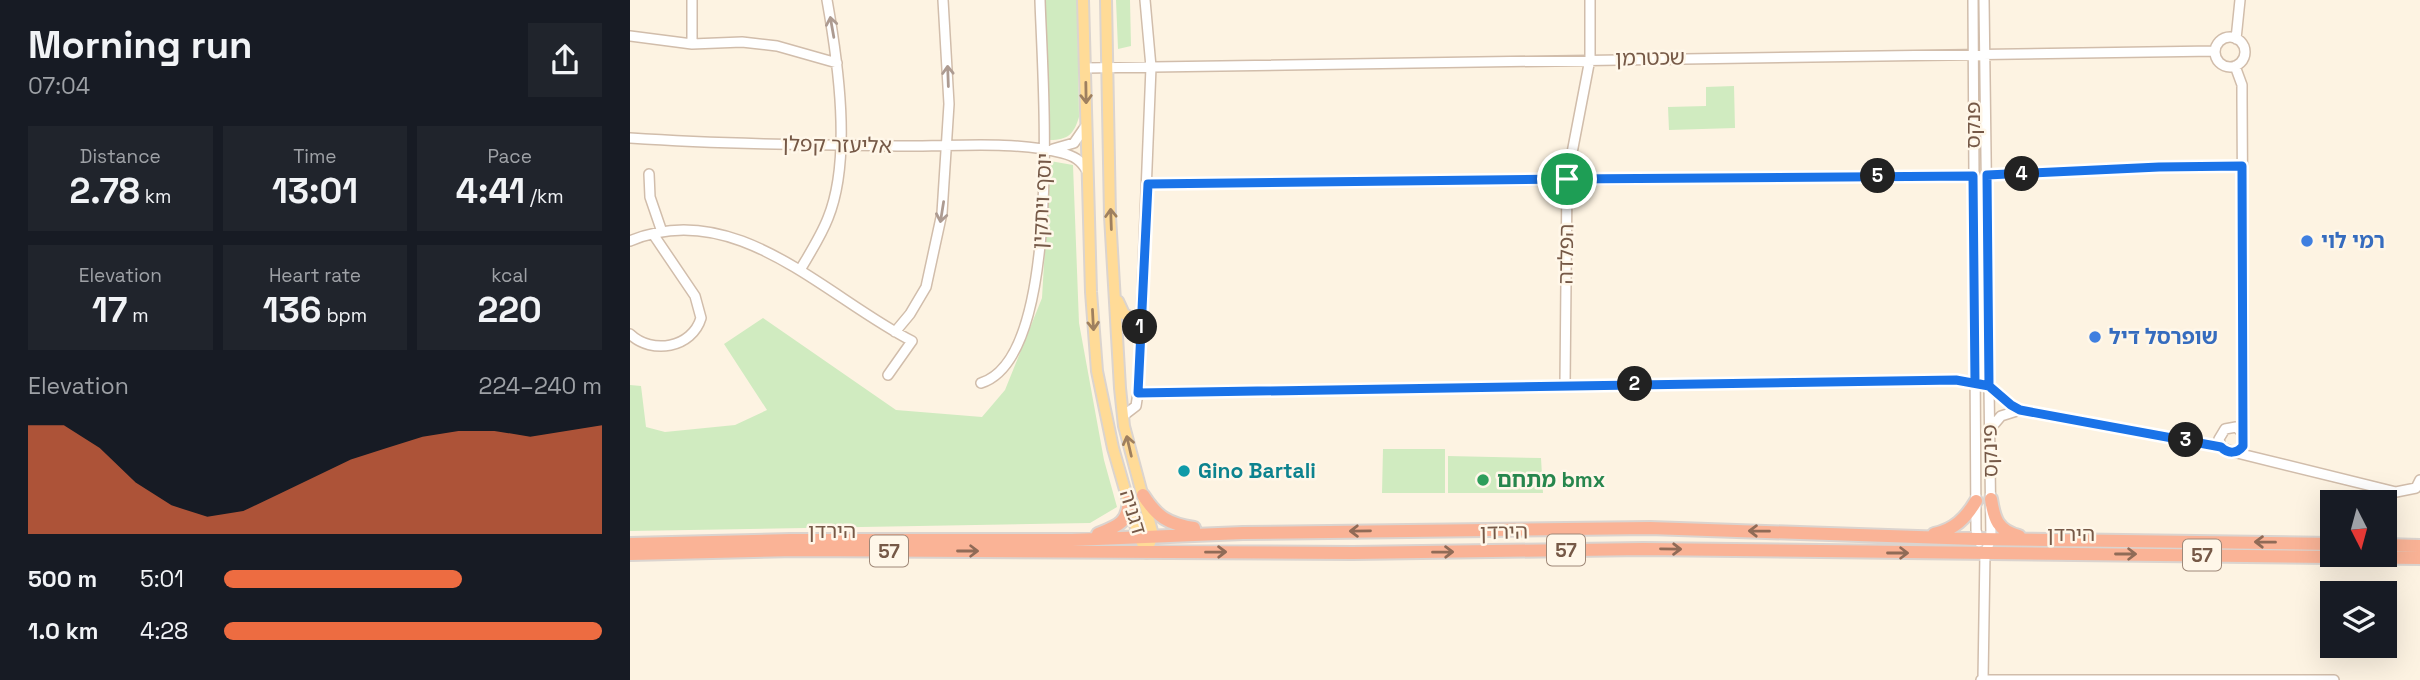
<!DOCTYPE html>
<html lang="en">
<head>
<meta charset="utf-8">
<style>
  :root { --surface:#171b24; --page:#20242c; --text:#f1f3f6; --muted:#9ea1a6; --accent:#ed6c41 }
  body { margin:0; font-family:"Space Grotesk","Noto Sans Hebrew",sans-serif; background:var(--page); color:var(--text); height:100vh; display:flex; flex-direction:column; font-size:26px; white-space:nowrap }
  * { box-sizing:border-box; margin:0 }
  p { font-size:23px; color:var(--muted) }
  .icon { flex:none; width:38px; height:38px; fill:none; stroke:currentColor; stroke-width:2; stroke-linecap:round; stroke-linejoin:round }
  .map { position:relative; flex:1; overflow:hidden }
  .drawer { display:flex; flex-direction:column; background:var(--surface); width:630px }
  .drawer>* { flex:none }
  .needle { width:46px; rotate:174deg }
  .tools { position:absolute; left:1690px; top:490px; display:grid; gap:14px }
  .tools a { display:grid; place-items:center; width:77px; height:77px; border-radius:0px; background:var(--surface); box-shadow:0 7px 28px #0002; font-size:35px }
  .pin { position:absolute; display:grid; place-items:center; width:60px; height:60px; color:#fff; margin:-30px; border:4px solid #fff; border-radius:50%; box-shadow:0 2px 7px #0007 }
  .km { position:absolute; width:35px; height:35px; margin:-18px; border-radius:50%; background:#222; color:#fff; font-size:19px; line-height:35px; text-align:center }
  .round { display:grid; place-items:center; flex:none; width:74px; height:74px; border-radius:0px; background:var(--page) }
  .summary { display:flex; align-items:center; justify-content:space-between; height:119px; padding:0 28px }
  h1 { font-size:38px; font-weight:600; line-height:52px }
  .stats { display:grid; grid-template-columns:repeat(3,1fr); gap:10px; height:119px; padding:7px 28px }
  .stats div { display:grid; align-content:center; border-radius:0px; background:var(--page); text-align:center }
  .stats b { font-size:35px; font-weight:600 }
  .stats small { font-size:19px; font-weight:400 }
  .stats p { font-size:19px }
  .chart { height:196px; padding:14px 28px }
  .chart p { display:flex; justify-content:space-between }
  .chart svg { width:100%; height:126px; margin-top:7px; fill:var(--accent); opacity:.7 }
  ul { padding:0 28px; list-style:none; font-size:23px }
  li { display:grid; grid-template-columns:112px 84px 1fr; align-items:center; height:52px }
  li i { height:18px; border-radius:9px; background:var(--accent) }
  main { display:flex; flex:1; min-height:0 }
  .map>svg:first-child { display:block }
  .green { fill:#d0ebc0 }
  .lines { fill:none; stroke-linecap:round; stroke-linejoin:round }
  .minor-casing { stroke:#d1bdab; stroke-width:12 }
  .major-casing { stroke:#dbd4cf; stroke-width:14 }
  .highway-casing { stroke:#dbd4cf; stroke-width:16 }
  .minor { stroke:#fff; stroke-width:9 }
  .major { stroke:#ffdb97; stroke-width:10 }
  .highway { stroke:#fab396; stroke-width:12 }
  .oneway { stroke:#ad9b91 }
  .oneway2 { stroke:#9f805f }
  .oneway3 { stroke:#906b57 }
  .route-casing { stroke:#fff; stroke-width:14 }
  .route { stroke:#1a73e8; stroke-width:9 }
  .shop-dot { fill:#3f7fe0; stroke:#fff7e9; stroke-width:2.5 }
  .culture-dot { fill:#0f9aa8; stroke:#fff7e9; stroke-width:2.5 }
  .leisure-dot { fill:#2e9e5b; stroke:#fff7e9; stroke-width:2.5 }
  .labels { text-anchor:middle; stroke-width:5; stroke-linejoin:round; paint-order:stroke }
  .shield { fill:#fff7e9; stroke:#9f8878; stroke-width:2 }
  .shield-label { font-size:19px; font-weight:bold; fill:#765947 }
  .street-label { font-size:21px; fill:#765947; stroke:#fff7e9 }
  .shop-label { font-size:21px; font-weight:bold; fill:#366cbe; stroke:#fff7e9; text-anchor:start }
  .culture-label { font-size:21px; font-weight:bold; fill:#0d838f; stroke:#fff7e9; text-anchor:start }
  .leisure-label { font-size:21px; font-weight:bold; fill:#27864d; stroke:#fff7e9; text-anchor:start }
</style>
</head>
<body>
<main>
<section class="drawer">
<div class="summary"><div><h1>Morning run</h1><p>07:04</p></div><a class="round"><svg class="icon" aria-label="share" viewBox="0 0 24 24"><path d="M12 15V3M7 8l5-5 5 5M5 13v7h14v-7"/></svg></a></div>
<div class="stats">
<div><p>Distance</p><b>2.78<small> km</small></b></div>
<div><p>Time</p><b>13:01</b></div>
<div><p>Pace</p><b>4:41<small> /km</small></b></div>
</div>
<div class="stats">
<div><p>Elevation</p><b>17<small> m</small></b></div>
<div><p>Heart rate</p><b>136<small> bpm</small></b></div>
<div><p>kcal</p><b>220</b></div>
</div>
<div class="chart"><p><span>Elevation</span>224–240 m</p>
<svg viewBox="0 0 160 44" preserveAspectRatio="none"><path d="M0 44V6L10 6L20 14L30 26L40 34L50 38L60 36L70 30L80 24L90 18L100 14L110 10L120 8L130 8L140 10L150 8L160 6V44z"/></svg>
</div>
<ul>
<li><b>500 m</b>5:01<i style="width:63%"></i></li>
<li><b>1.0 km</b>4:28<i style="width:100%"></i></li>
</ul>
</section>
<div class="map">
<svg width="1790" height="680" viewBox="0 0 1790 680">
  <rect width="100%" height="100%" fill="#fdf3e2"/>
  <path class="green" d="M415 0H447L449 117C444 134 438 140 420 140Z
    M486 0H500L501 46 488 49Z
    M1104 86 1105 128 1039 130 1038 107 1076 106V87Z
    M420 161 443 165 449 323 474 460 487 507 460 523 0 531V385L11 386 16 427 35 432 105 425 137 410 94 344 133 318 266 410 352 417 375 390 412 298Z
    M753 449H815V493H752Z
    M818 456 911 458 913 493H818Z"/>
  <g class="lines">
    <defs>
      <path id="minor" d="M1343 0 1346 530 1349 542
        M0 36 62 44 112 42 147 46 207 63
        M1585 52a15 15 0 1 1 30 0a15 15 0 1 1-30 0Z
        M1606 39 1610 0
        M62 44V0
        M1605 66 1612 85V99L1614 442 1611 449 1603 452 1591 447 1589 439 1595 429 1606 427 1614 434
        M455 68 1585 51
        M0 138C89 144 178 145 267 146 318 147 382 140 432 153 444 156 451 160 457 171
        M423 149 444 143 455 127
        M19 174 20 197 32 232
        M1357 175 1529 167 1612 166
        M518 184 1343 176
        M0 241C105 196 197 298 282 341L258 375
        M170 270C180 253 191 236 198 218 222 159 208 62 197 0
        M265 332 280 314 296 287 312 213 319 104 313 0
        M0 334C22 355 62 348 71 318L65 296 23 234
        M351 383C435 357 412 72 410 0
        M935 385 937 179 960 59V0
        M508 393 1326 380 1359 386 1381 405 1390 410 1591 447
        M493 416 506 406 508 393 521 67 515 0
        M1360 429 1371 416 1390 410
        M1603 452 1766 492 1786 488 1790 480
        M1351 680H1704
        M1353 680 1355 553 1361 539 1354 0"/>
      <path id="major" d="M453 0 461 292 467 371 483 448 508 535 517 553
        M476 0 480 216 490 388 494 426 523 535 520 543
        M488 301 494 314 510 322"/>
      <path id="highway" d="M513 495C527 517 538 524 564 528
        M1361 499C1364 519 1368 531 1389 536
        M468 534C488 526 498 523 499 500
        M1304 534C1324 530 1336 518 1346 501
        M0 544 160 540H442L613 533 1020 528 1346 539 1703 544
        M1755 545 1790 546
        M0 554 166 550 723 553 1013 549 1790 558"/>
    </defs>
    <use href="#minor" class="minor-casing"/>
    <use href="#major" class="major-casing"/>
    <use href="#highway" class="highway-casing"/>
    <use href="#minor" class="minor"/>
    <use href="#major" class="major"/>
    <use href="#highway" class="highway"/>
  </g>
  <defs><path id="oneway-shaft" d="M-6 0H5M1.5-3L5.5 0L1.5 3" fill="none" stroke-width="1.6" stroke-linecap="round" stroke-linejoin="round" transform="scale(1.75)"/></defs>
  <g class="oneway">
    <use href="#oneway-shaft" transform="translate(202 27) rotate(-100)"/>
    <use href="#oneway-shaft" transform="translate(318 76) rotate(-92)"/>
    <use href="#oneway-shaft" transform="translate(312 212) rotate(99)"/>
  </g>
  <g class="oneway2">
    <use href="#oneway-shaft" transform="translate(456 93) rotate(89)"/>
    <use href="#oneway-shaft" transform="translate(481 219) rotate(-92)"/>
    <use href="#oneway-shaft" transform="translate(463 320) rotate(87)"/>
    <use href="#oneway-shaft" transform="translate(499 446) rotate(-103)"/>
  </g>
  <g class="oneway3">
    <use href="#oneway-shaft" transform="translate(730 531) rotate(179)"/>
    <use href="#oneway-shaft" transform="translate(1129 531) rotate(-179)"/>
    <use href="#oneway-shaft" transform="translate(1635 542) rotate(-179)"/>
    <use href="#oneway-shaft" transform="translate(1041 549) rotate(1)"/>
    <use href="#oneway-shaft" transform="translate(338 551)"/>
    <use href="#oneway-shaft" transform="translate(586 552) rotate(-1)"/>
    <use href="#oneway-shaft" transform="translate(813 552) rotate(-1)"/>
    <use href="#oneway-shaft" transform="translate(1268 553)"/>
    <use href="#oneway-shaft" transform="translate(1496 554)"/>
  </g>
  <g class="lines">
    <defs>
      <path id="route" d="M937 179 518 184 508 393 1326 380 1359 386 1381 405 1390 410 1591 447C1598 454 1607 454 1613 446L1612 166 1529 167 1357 175 1359 386 1345 383 1343 176 937 179"/>
    </defs>
    <use href="#route" class="route-casing"/>
    <use href="#route" class="route"/>
  </g>
  <g class="shop-dot">
    <circle cx="1677" cy="241" r="7"/>
    <circle cx="1465" cy="337" r="7"/>
  </g>
  <circle class="culture-dot" cx="554" cy="471" r="7"/>
  <circle class="leisure-dot" cx="853" cy="480" r="7"/>
  <g class="labels">
    <g class="shield">
      <rect x="917" y="534.5" width="38" height="31" rx="5"/>
      <rect x="240" y="535.5" width="38" height="31" rx="5"/>
      <rect x="1553" y="539.5" width="38" height="31" rx="5"/>
    </g>
    <g class="shield-label">
      <text x="936" y="557">57</text>
      <text x="259" y="558">57</text>
      <text x="1572" y="562">57</text>
    </g>
    <g class="street-label">
      <text transform="translate(1020 58) rotate(-1)" y="7">שכטרמן</text>
      <text transform="translate(1343 125) rotate(-90)" y="7">פנקס</text>
      <text transform="translate(207 145) rotate(1)" y="7">אליעזר קפלן</text>
      <text transform="translate(412 201) rotate(-87)" y="7">יוסף ויתקין</text>
      <text transform="translate(936 254) rotate(-89)" y="7">הפלדה</text>
      <text transform="translate(1360 451) rotate(-91)" y="7">פינקס</text>
      <text transform="translate(503 512) rotate(73)" y="7">דגניה</text>
      <text x="202" y="538">הירדן</text>
      <text transform="translate(874 532) rotate(-1)" y="7">הירדן</text>
      <text x="1441" y="541">הירדן</text>
    </g>
    <g class="shop-label">
      <text x="1691" y="248">רמי לוי</text>
      <text x="1479" y="344">שופרסל דיל</text>
    </g>
    <g class="culture-label">
      <text x="568" y="478">Gino Bartali</text>
    </g>
    <g class="leisure-label">
      <text x="867" y="487">מתחם bmx</text>
    </g>
  </g>
</svg>
<div class="tools">
<a><svg class="needle" viewBox="-14 -14 28 28"><path d="M0-13l5 13h-10z" fill="#e53935"/><path d="M0 13l5-13h-10z" fill="#9ea1a6"/></svg></a>
<a><svg class="icon" aria-label="layers" viewBox="0 0 24 24"><path d="M12 4l9 5-9 5-9-5zM3 14l9 5 9-5"/></svg></a>
</div>
<div class="pin" style="left:937px;top:179px;background:#1e9e55"><svg class="icon" aria-label="arrive" viewBox="0 0 24 24"><path d="M6 21V4h12l-3 4 3 4H6"/></svg></div>
<b class="km" style="left:510px;top:327px">1</b>
<b class="km" style="left:1005px;top:384px">2</b>
<b class="km" style="left:1556px;top:440px">3</b>
<b class="km" style="left:1392px;top:174px">4</b>
<b class="km" style="left:1248px;top:176px">5</b>
</div>
</main>
</body>
</html>
